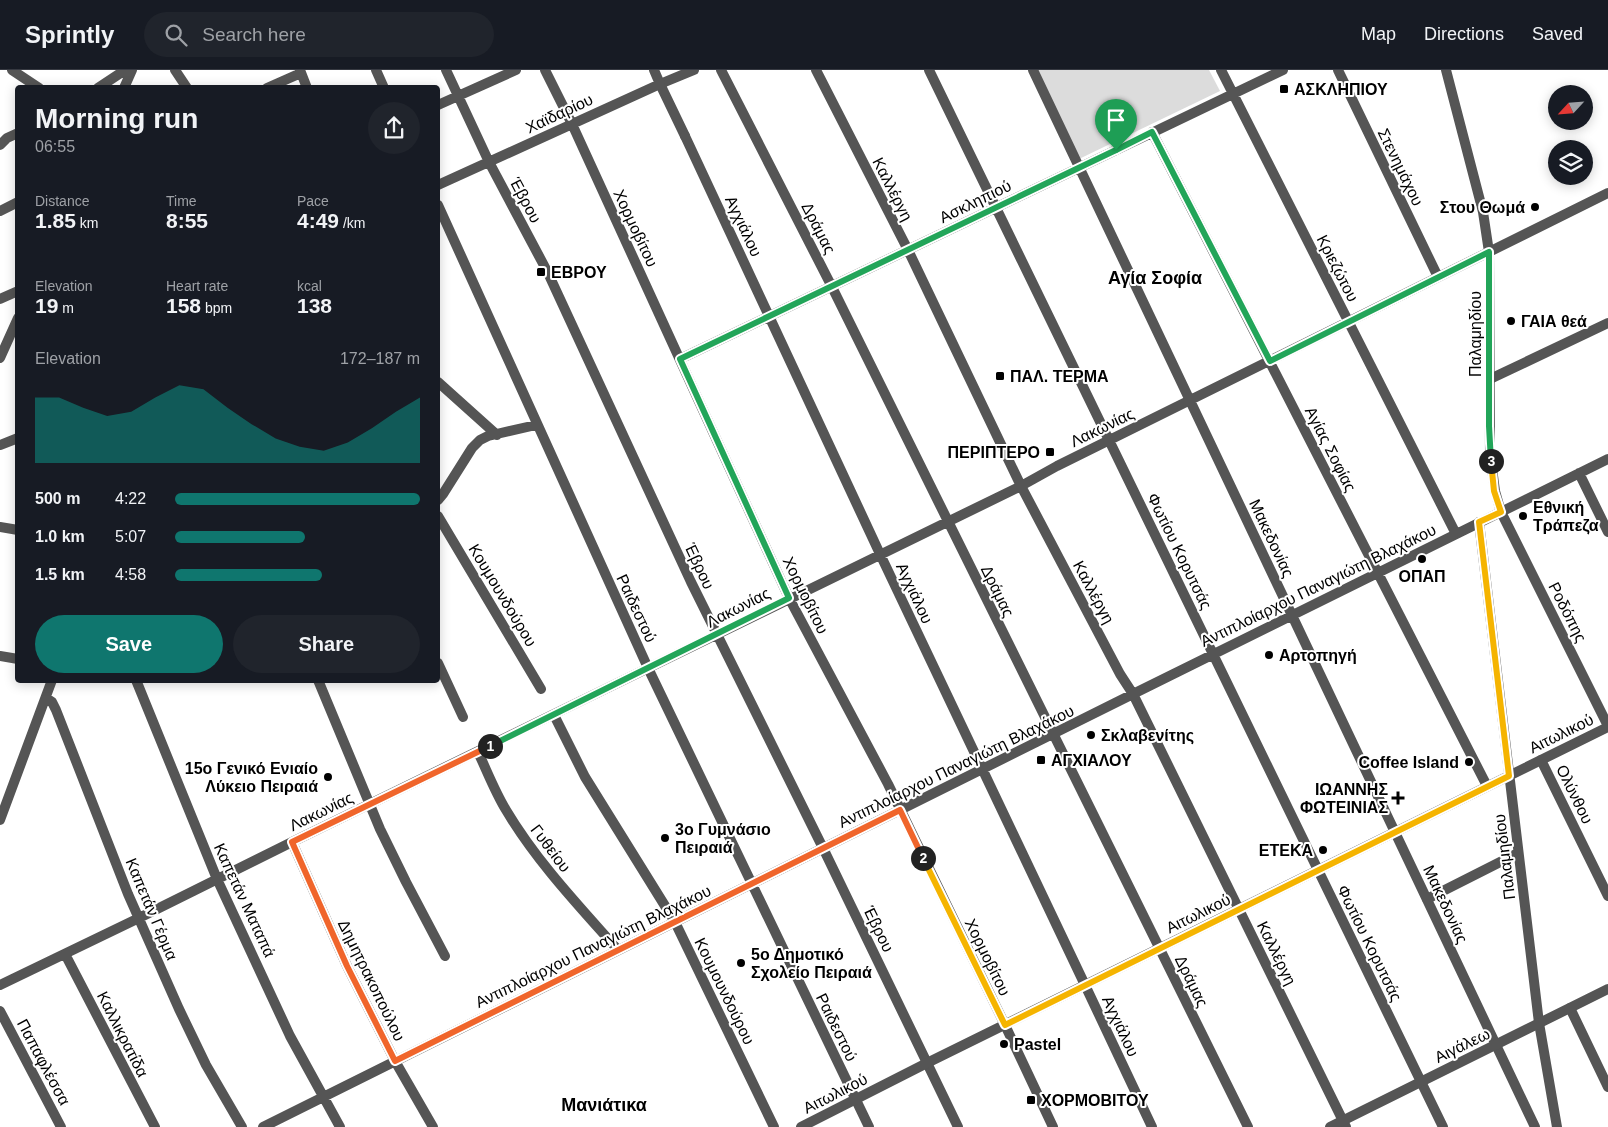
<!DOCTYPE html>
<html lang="en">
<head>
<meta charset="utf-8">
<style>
  :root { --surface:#171b24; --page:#20242c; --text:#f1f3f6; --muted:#9ea1a6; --line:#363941; --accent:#0f766e }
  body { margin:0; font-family:Arial,sans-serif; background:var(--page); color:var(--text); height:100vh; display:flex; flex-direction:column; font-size:19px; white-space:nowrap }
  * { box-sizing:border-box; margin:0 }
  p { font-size:16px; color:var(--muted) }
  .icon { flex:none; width:28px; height:28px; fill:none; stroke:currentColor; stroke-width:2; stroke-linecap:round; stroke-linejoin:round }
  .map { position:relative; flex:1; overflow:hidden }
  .side { position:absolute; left:15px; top:15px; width:425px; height:598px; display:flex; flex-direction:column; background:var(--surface); border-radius:5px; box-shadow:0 2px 12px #0003 }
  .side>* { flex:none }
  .needle { width:32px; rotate:244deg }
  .buttons { position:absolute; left:1548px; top:15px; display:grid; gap:10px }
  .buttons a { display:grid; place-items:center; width:45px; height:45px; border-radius:50%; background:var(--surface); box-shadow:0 2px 12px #0003; font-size:25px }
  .pin { position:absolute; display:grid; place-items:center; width:42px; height:42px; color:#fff; margin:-51px -21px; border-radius:50% 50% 50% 0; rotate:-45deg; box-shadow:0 0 5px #0007 }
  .pin .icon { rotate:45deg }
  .km { position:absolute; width:25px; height:25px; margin:-12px; border-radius:50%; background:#222; color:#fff; font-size:14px; line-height:25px; text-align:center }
  .round { display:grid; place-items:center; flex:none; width:52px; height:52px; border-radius:26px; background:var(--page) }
  .headline { display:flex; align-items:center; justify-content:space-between; height:85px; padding:0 20px }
  h1 { font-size:28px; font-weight:700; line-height:38px }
  .figures { display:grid; grid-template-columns:repeat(3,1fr); gap:8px; height:85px; padding:5px 20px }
  .figures div { display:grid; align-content:center }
  .figures b { font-size:21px; font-weight:700 }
  .figures small { font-size:14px; font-weight:400 }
  .figures p { font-size:14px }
  .chart { height:140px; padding:10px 20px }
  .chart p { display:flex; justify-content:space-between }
  .chart svg { width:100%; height:90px; margin-top:5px; fill:var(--accent); opacity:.7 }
  .action { display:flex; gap:10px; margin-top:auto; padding:10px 20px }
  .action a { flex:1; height:58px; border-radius:30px; background:var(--accent); color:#fff; font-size:20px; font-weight:700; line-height:58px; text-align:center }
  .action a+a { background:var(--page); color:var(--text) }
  ul { padding:0 20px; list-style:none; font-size:16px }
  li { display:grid; grid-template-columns:80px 60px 1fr; align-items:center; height:38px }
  li i { height:12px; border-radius:6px; background:var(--accent) }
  header { display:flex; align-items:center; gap:30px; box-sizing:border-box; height:70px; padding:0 25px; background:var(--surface); border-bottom:1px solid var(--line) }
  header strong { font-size:24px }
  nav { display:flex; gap:28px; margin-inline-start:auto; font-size:18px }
  .search { width:350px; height:45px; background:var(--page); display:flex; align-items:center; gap:12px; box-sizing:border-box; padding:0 18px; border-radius:28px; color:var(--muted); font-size:19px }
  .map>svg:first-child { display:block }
  .green { fill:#dcdcdc }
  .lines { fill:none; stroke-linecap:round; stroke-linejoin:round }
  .pedestrian { stroke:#555; stroke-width:10 }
  .minor { stroke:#555; stroke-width:10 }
  .tertiary { stroke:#555; stroke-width:10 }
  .split-1-casing { stroke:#fff; stroke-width:10 }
  .split-2-casing { stroke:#fff; stroke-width:10 }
  .split-3-casing { stroke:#fff; stroke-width:10 }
  .split-4-casing { stroke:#fff; stroke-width:10 }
  .split-1 { stroke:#22a559; stroke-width:6 }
  .split-2 { stroke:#f0652b; stroke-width:6 }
  .split-3 { stroke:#f5b400; stroke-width:6 }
  .split-4 { stroke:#22a559; stroke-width:6 }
  .poi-dot { fill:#000; stroke:#fff; stroke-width:2 }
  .labels { text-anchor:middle; stroke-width:4; stroke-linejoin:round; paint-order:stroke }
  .poi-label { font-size:16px; font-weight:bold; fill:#000; stroke:#fff; text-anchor:start }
  .street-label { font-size:16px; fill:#000; stroke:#fff }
  .neighbourhood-label { font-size:18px; font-weight:bold; fill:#000; stroke:#fff }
</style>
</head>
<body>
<header>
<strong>Sprintly</strong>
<div class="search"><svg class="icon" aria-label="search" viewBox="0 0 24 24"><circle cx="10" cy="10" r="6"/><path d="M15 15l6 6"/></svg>Search here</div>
<nav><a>Map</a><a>Directions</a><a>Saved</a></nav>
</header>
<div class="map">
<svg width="1608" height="1057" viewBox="0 0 1608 1057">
  <rect width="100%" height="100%" fill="#fff"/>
  <path class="green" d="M1037 0H1209L1220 21 1079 89Z"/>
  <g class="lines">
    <path class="pedestrian" d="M685 66 660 14 694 0
      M1479 452 1539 953 1557 1057
      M1427 829 1518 783"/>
    <path class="minor" d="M12 0 39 18
      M175 0 187 18
      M300 0 307 18
      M376 0 384 18
      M446 0 489 92 548 203 691 512 823 778 958 1057
      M545 0 572 54 789 528 888 714 1005 955
      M721 0 832 217 1248 1057
      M816 0 908 180 1021 416 1120 604 1133 624 1346 1057
      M929 0 1443 1057
      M1033 0 1535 1057
      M1221 0 1456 464
      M1338 0 1438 207
      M98 18 125 0
      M124 18 132 0
      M267 18 301 3
      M438 35 516 0
      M1152 62 1487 716
      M685 66 880 484 1085 915
      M0 75 7 68 18 63
      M438 115 660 14 654 0
      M438 135 648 598 869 1057
      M0 141 18 132
      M0 229 18 221
      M0 288 18 248
      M680 289 1283 0
      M1490 309 1608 253
      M438 312 497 365
      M0 375 18 368
      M1579 403 1608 462
      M438 430 443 424 472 378 480 370 488 366 536 355
      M438 446 541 619
      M0 457 18 460
      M0 586 18 589
      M438 593 463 647
      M136 610 217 809 290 966 340 1057
      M318 610 380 759 406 812 445 886
      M46 628 52 632 56 640 128 824 179 939 206 995 242 1057
      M554 645 585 707 675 852 774 1057
      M478 682C487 701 495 722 506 740 537 792 579 836 618 880
      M1541 690 1608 826
      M0 750 52 610
      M292 772 347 896 395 991 433 1057
      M65 884 155 1057
      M0 915 139 848 292 772 1021 416 1057 396 1608 123
      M1570 938 1608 1017
      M0 941 61 1057
      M263 1057 1133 624 1608 389"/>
    <path class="tertiary" d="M1446 0 1483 142 1489 182 1490 383 1495 421 1501 442 1608 656
      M1085 915 1152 1057
      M1005 955 1053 1057
      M801 1057 927 993 1608 657
      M1330 1057 1608 919"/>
  </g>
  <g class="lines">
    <defs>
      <path id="split-1" d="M490 676 789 528 680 289 1116 80"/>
      <path id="split-2" d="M490 676 292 772 347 896 395 991 900 740 923 788"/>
      <path id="split-3" d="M923 788 1005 955 1509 706 1479 452 1501 442 1494 421 1491 391"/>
      <path id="split-4" d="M1116 80 1152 62 1270 291 1489 182V356L1491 391"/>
    </defs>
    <use href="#split-1" class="split-1-casing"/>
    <use href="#split-2" class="split-2-casing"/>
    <use href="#split-3" class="split-3-casing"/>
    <use href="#split-4" class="split-4-casing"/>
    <use href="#split-1" class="split-1"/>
    <use href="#split-2" class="split-2"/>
    <use href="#split-3" class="split-3"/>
    <use href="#split-4" class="split-4"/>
  </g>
  <g class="poi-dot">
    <rect x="1279" y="14" width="10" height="10" rx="2.5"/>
    <circle cx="1535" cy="137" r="5"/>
    <rect x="536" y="197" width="10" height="10" rx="2.5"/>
    <circle cx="1511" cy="251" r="5"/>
    <rect x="995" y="301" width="10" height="10" rx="2.5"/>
    <rect x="1045" y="377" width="10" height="10" rx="2.5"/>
    <circle cx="1523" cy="446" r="5"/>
    <circle cx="1422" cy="489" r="5"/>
    <circle cx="1269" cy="585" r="5"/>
    <circle cx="1091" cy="665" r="5"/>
    <rect x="1036" y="685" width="10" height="10" rx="2.5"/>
    <circle cx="1469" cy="692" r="5"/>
    <circle cx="328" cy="707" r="5"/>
    <path d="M1395.5 720.5h5v5h5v5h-5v5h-5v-5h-5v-5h5z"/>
    <circle cx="665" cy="768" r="5"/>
    <circle cx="1323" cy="780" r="5"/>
    <circle cx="741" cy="893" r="5"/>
    <circle cx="1004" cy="974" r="5"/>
    <rect x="1026" y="1025" width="10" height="10" rx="2.5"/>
  </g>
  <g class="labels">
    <g class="poi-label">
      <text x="1294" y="25">ΑΣΚΛΗΠΙΟΥ</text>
      <text x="1525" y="143" text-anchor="end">Στου Θωμά</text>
      <text x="551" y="208">ΕΒΡΟΥ</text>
      <text x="1521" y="257">ΓΑΙΑ θεά</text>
      <text x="1010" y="312">ΠΑΛ. ΤΕΡΜΑ</text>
      <text x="1040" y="388" text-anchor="end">ΠΕΡΙΠΤΕΡΟ</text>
      <text x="1533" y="443">Εθνική<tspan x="1533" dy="18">Τράπεζα</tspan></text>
      <text x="1422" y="512" text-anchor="middle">ΟΠΑΠ</text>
      <text x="1279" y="591">Αρτοπηγή</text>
      <text x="1101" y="671">Σκλαβενίτης</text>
      <text x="1051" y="696">ΑΓΧΙΑΛΟΥ</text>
      <text x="1459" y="698" text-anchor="end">Coffee Island</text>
      <text x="318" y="704" text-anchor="end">15ο Γενικό Ενιαίο<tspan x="318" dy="18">Λύκειο Πειραιά</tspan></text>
      <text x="1388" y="725" text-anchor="end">ΙΩΑΝΝΗΣ<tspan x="1388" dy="18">ΦΩΤΕΙΝΙΑΣ</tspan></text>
      <text x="675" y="765">3ο Γυμνάσιο<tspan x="675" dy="18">Πειραιά</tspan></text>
      <text x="1313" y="786" text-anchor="end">ΕΤΕΚΑ</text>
      <text x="751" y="890">5ο Δημοτικό<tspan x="751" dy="18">Σχολείο Πειραιά</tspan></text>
      <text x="1014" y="980">Pastel</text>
      <text x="1041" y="1036">ΧΟΡΜΟΒΙΤΟΥ</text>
    </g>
    <g class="street-label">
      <text transform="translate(559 43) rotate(-25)" y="6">Χαϊδαρίου</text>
      <text transform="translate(1401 97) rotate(64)" y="6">Στενημάχου</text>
      <text transform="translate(893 119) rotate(63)" y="6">Καλλέργη</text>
      <text transform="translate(526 130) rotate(62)" y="6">Έβρου</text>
      <text transform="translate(975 131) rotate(-26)" y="6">Ασκληπιού</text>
      <text transform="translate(744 156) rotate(65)" y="6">Αγχιάλου</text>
      <text transform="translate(636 158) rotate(65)" y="6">Χορμοβίτου</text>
      <text transform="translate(819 158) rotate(63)" y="6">Δράμας</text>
      <text transform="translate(1338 198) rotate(63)" y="6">Κριεζώτου</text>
      <text transform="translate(1475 264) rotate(-90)" y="6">Παλαμηδίου</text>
      <text transform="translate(1102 357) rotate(-26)" y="6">Λακωνίας</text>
      <text transform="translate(1331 379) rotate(63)" y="6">Αγίας Σοφίας</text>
      <text transform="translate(1272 468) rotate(65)" y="6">Μακεδονίας</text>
      <text transform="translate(1180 481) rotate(64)" y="6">Φωτίου Κορυτσάς</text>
      <text transform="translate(700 496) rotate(65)" y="6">Έβρου</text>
      <text transform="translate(1318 515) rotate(-26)" y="6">Αντιπλοίαρχου Παναγιώτη Βλαχάκου</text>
      <text transform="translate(998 521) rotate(64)" y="6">Δράμας</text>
      <text transform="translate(1094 522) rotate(62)" y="6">Καλλέργη</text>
      <text transform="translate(915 523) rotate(65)" y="6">Αγχιάλου</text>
      <text transform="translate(503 525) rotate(59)" y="6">Κουμουνδούρου</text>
      <text transform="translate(806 525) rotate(64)" y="6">Χορμοβίτου</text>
      <text transform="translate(738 537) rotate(-27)" y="6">Λακωνίας</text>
      <text transform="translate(637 538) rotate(65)" y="6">Ραιδεστού</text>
      <text transform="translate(1568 542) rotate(63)" y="6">Ροδόπης</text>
      <text transform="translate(1561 663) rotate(-26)" y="6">Αιτωλικού</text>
      <text transform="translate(956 696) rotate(-26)" y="6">Αντιπλοίαρχου Παναγιώτη Βλαχάκου</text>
      <text transform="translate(1575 724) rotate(64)" y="6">Ολύνθου</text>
      <text transform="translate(321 741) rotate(-26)" y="6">Λακωνίας</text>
      <text transform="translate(551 778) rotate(53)" y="6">Γυθείου</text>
      <text transform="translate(1504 787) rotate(-97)" y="6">Παλαμηδίου</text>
      <text transform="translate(245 830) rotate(65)" y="6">Καπετάν Ματαπά</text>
      <text transform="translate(1446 834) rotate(65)" y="6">Μακεδονίας</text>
      <text transform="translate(152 839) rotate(67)" y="6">Καπετάν Γέρμα</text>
      <text transform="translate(1198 843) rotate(-26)" y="6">Αιτωλικού</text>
      <text transform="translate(879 859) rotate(64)" y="6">Έβρου</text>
      <text transform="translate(1370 873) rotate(64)" y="6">Φωτίου Κορυτσάς</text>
      <text transform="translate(593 876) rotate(-26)" y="6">Αντιπλοίαρχου Παναγιώτη Βλαχάκου</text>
      <text transform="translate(1277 883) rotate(64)" y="6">Καλλέργη</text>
      <text transform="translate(988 887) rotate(64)" y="6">Χορμοβίτου</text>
      <text transform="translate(372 910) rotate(64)" y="6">Δημητρακοπούλου</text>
      <text transform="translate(1192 911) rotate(64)" y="6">Δράμας</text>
      <text transform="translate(725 921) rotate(64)" y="6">Κουμουνδούρου</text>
      <text transform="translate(1121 956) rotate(65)" y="6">Αγχιάλου</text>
      <text transform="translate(837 957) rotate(64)" y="6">Ραιδεστού</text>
      <text transform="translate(123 964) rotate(63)" y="6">Καλλικρατίδα</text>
      <text transform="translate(1462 975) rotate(-26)" y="6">Αιγάλεω</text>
      <text transform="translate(44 992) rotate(62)" y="6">Παπαφλέσσα</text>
      <text transform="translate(835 1023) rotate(-27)" y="6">Αιτωλικού</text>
    </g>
    <g class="neighbourhood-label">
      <text x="1155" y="214">Αγία Σοφία</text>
      <text x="604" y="1041">Μανιάτικα</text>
    </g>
  </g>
</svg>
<div class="buttons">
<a><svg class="needle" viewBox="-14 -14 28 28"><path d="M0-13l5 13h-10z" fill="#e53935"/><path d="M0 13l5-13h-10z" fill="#9ea1a6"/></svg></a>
<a><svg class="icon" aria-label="layers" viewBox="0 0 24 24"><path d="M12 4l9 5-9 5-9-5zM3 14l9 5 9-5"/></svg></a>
</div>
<div class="pin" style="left:1116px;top:80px;background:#1e9e55"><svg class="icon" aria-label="arrive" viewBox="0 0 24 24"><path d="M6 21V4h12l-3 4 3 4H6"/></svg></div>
<b class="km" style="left:490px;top:676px">1</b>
<b class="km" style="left:923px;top:788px">2</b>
<b class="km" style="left:1491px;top:391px">3</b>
<section class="side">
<div class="headline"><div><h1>Morning run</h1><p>06:55</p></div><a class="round"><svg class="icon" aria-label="share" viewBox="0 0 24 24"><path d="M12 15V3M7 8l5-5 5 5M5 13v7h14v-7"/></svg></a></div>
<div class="figures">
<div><p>Distance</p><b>1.85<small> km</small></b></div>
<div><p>Time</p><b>8:55</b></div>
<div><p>Pace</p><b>4:49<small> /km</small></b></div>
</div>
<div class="figures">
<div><p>Elevation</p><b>19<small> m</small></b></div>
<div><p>Heart rate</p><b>158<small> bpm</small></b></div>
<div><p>kcal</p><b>138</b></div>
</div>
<div class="chart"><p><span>Elevation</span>172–187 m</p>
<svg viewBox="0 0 160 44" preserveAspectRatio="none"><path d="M0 44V12L10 12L20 17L30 21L40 19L50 12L60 6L70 8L80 17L90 25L100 32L110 36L120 38L130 34L140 27L150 19L160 12V44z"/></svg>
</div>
<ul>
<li><b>500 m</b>4:22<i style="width:100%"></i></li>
<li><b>1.0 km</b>5:07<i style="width:53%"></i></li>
<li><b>1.5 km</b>4:58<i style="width:60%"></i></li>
</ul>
<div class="action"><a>Save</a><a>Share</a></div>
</section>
</div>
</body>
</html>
